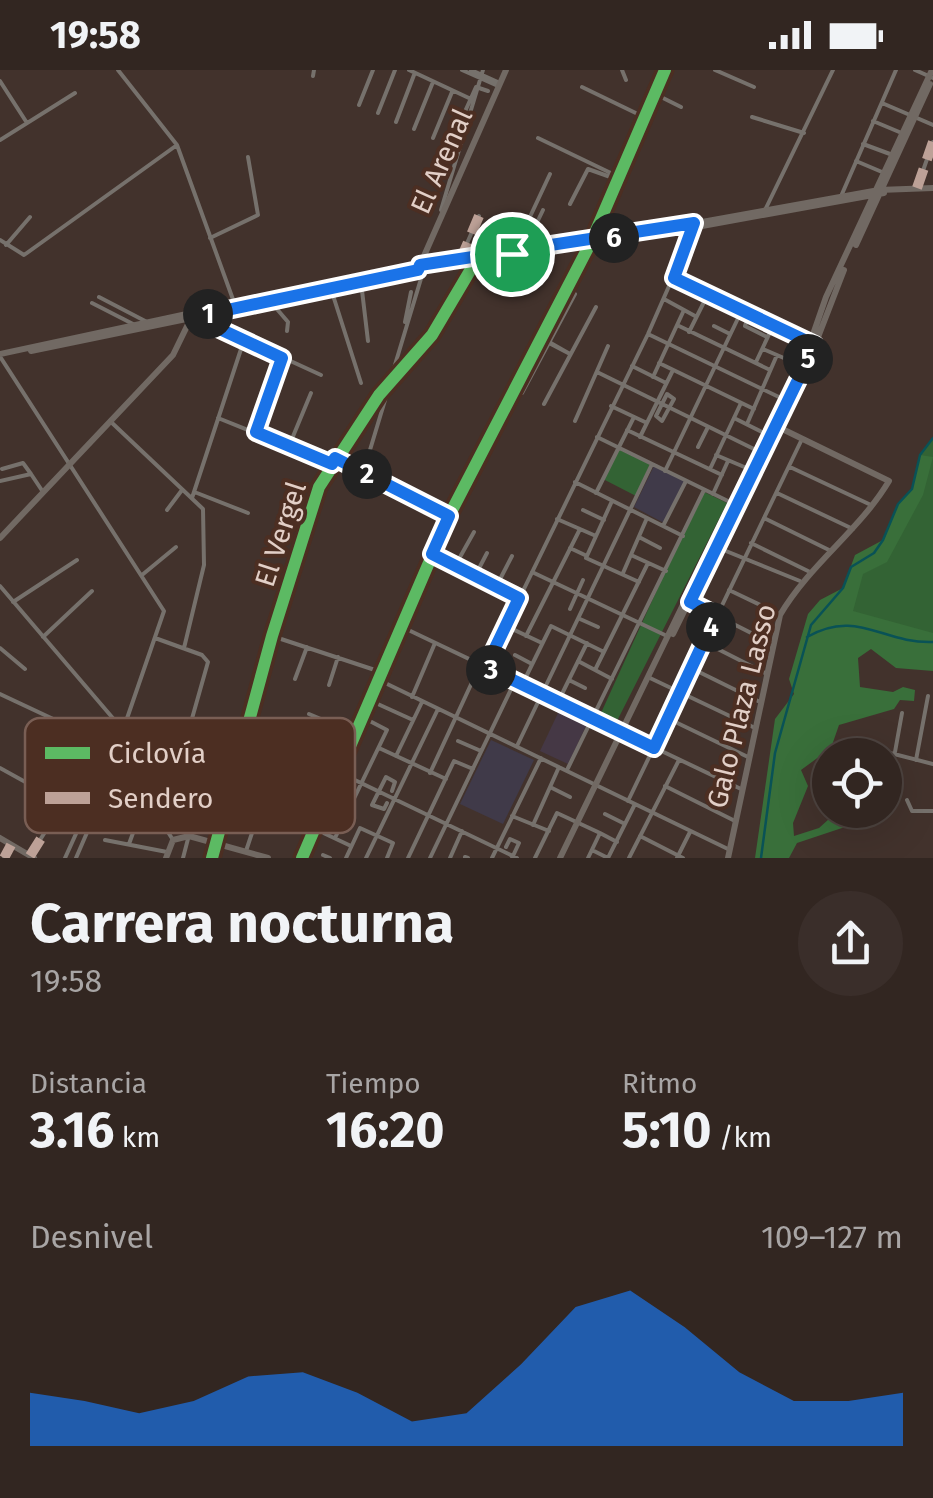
<!DOCTYPE html>
<html lang="es">
<head>
<meta charset="utf-8">
<style>
  :root { --surface:#322621; --page:#3a2e2a; --text:#f1f3f6; --muted:#a8a5a5; --line:#4d433f; --accent:#1a73e8 }
  body { margin:0; font-family:"Fira Sans",sans-serif; background:var(--page); color:var(--text); height:100vh; display:flex; flex-direction:column; font-size:38px; white-space:nowrap }
  * { box-sizing:border-box; margin:0 }
  p { font-size:32px; color:var(--muted) }
  .icon { flex:none; width:55px; height:55px; fill:none; stroke:currentColor; stroke-width:2; stroke-linecap:round; stroke-linejoin:round }
  .map { position:relative; height:788px; overflow:hidden }
  .panel { display:flex; flex-direction:column; background:var(--surface); flex:1 }
  .panel>* { flex:none }
  .fabs { position:absolute; left:812px; top:668px; display:grid; gap:20px }
  .fabs a { display:grid; place-items:center; width:90px; height:90px; border-radius:50%; background:var(--surface); box-shadow:0 10px 40px #0002,0 0 0 2px var(--line); font-size:50px }
  .pin { position:absolute; display:grid; place-items:center; width:85px; height:85px; color:#fff; margin:-42px; border:5px solid #fff; border-radius:50%; box-shadow:0 2px 10px #0007 }
  .km { position:absolute; width:50px; height:50px; margin:-25px; border-radius:50%; background:#222; color:#fff; font-size:28px; line-height:50px; text-align:center }
  .round { display:grid; place-items:center; flex:none; width:105px; height:105px; border-radius:52px; background:var(--page) }
  .head { display:flex; align-items:center; justify-content:space-between; height:170px; padding:0 30px }
  h1 { font-size:55px; font-weight:700; line-height:75px }
  .metrics { display:grid; grid-template-columns:repeat(3,1fr); gap:15px; height:170px; padding:10px 30px }
  .metrics div { display:grid; align-content:center }
  .metrics b { font-size:50px; font-weight:700 }
  .metrics small { font-size:28px; font-weight:400 }
  .metrics p { font-size:28px }
  .chart { height:280px; padding:20px 30px }
  .chart p { display:flex; justify-content:space-between }
  .chart svg { width:100%; height:180px; margin-top:10px; fill:var(--accent); opacity:.7 }
  .status { display:flex; justify-content:space-between; align-items:center; height:70px; padding:0 50px; background:var(--surface); direction:ltr }
  .status svg { height:28px; fill:currentColor }
  .map>svg:first-child { display:block }
  .education { fill:#403a49 }
  .medical { fill:#453845 }
  .green { fill:#336334 }
  .forest { fill:#396f3a }
  .lines { fill:none; stroke-linecap:round; stroke-linejoin:round }
  .stream { stroke:#095256; stroke-width:2.5 }
  .street { stroke:#76716c; stroke-width:4 }
  .secondary { stroke:#716963; stroke-width:6 }
  .quiet { stroke:#bda197; stroke-width:10; stroke-dasharray:20 10; stroke-linecap:butt }
  .cycleway-casing { stroke:#4c2e22; stroke-width:19 }
  .cycleway { stroke:#5cba63; stroke-width:12 }
  .route-casing { stroke:#fff; stroke-width:20 }
  .route { stroke:#1a73e8; stroke-width:12 }
  .labels { text-anchor:middle; stroke-width:8; stroke-linejoin:round; paint-order:stroke }
  .street-label { font-size:28px; fill:#e2cfc7; stroke:#4c2e22 }
  .key { fill:#4c2e22; stroke:#795e54; stroke-width:2.5 }
  .key-label { font-size:28px; fill:#e2cfc7 }
</style>
</head>
<body>
<div class="status"><b>19:58</b><svg viewBox="0 0 49 12"><path d="M0 12V9h3v3zM5 12V6h3v6zM10 12V3h3v9zM15 12V0h3v12zM26 1h20v11H26zM47 4h2v5h-2z"/></svg></div>
<div class="map">
<svg width="933" height="788" viewBox="0 0 933 788">
  <rect width="100%" height="100%" fill="#42322c"/>
  <path class="education" d="M654 396 685 411 664 453 634 437Z
    M491 670 534 690 503 754 460 734Z"/>
  <path class="medical" d="M559 641 587 654 568 694 540 681Z"/>
  <path class="green" d="M933 368V572L811 555 843 518 851 497 883 470 898 434 912 418 920 385Z
    M618 379 650 394 636 426 603 409Z
    M702 421 727 433 617 651 601 643Z"/>
  <path class="forest" d="M920 385 933 387 923 425 887 492 863 504 853 541 933 563V601L896 598 871 579 858 588 860 617 893 622 903 617 915 620 914 631 900 630 894 639 839 655 831 678 801 700 808 716 793 753 794 766 819 758 839 740 833 751 842 752 855 740H862L845 757 797 773 789 788H755L775 649 794 624 789 609 808 544 820 530 843 518 855 485 883 470 898 434 912 418Z"/>
  <g class="lines">
    <path class="stream" d="M807 567C857 538 883 574 933 572
      M761 788 775 683 811 555 843 518 851 497 874 483 883 470 898 434 912 419 920 385 933 368"/>
    <path class="street" d="M118 0 177 75 235 235
      M409 0 471 29
      M462 0 498 16
      M471 0 500 13
      M622 0 626 10
      M715 0 754 17
      M915 0 933 8
      M313 6 314 0
      M0 11 27 53
      M582 17 644 47
      M655 24 681 37
      M882 33 933 55
      M359 35 373 0
      M378 43 395 0
      M752 47 804 63
      M873 51 904 64
      M396 52 414 5
      M414 59 433 12
      M433 68 452 22
      M538 68 617 106
      M0 70 75 23
      M863 74 890 84
      M450 75 476 17 488 21
      M856 91 882 102
      M917 118 933 72
      M842 124 896 0
      M570 134 588 99 616 109
      M766 138 833 0
      M441 140 483 0
      M210 168 258 145 248 87
      M0 170 24 185 177 75
      M6 175 30 147
      M524 180 543 140
      M514 181 550 104
      M489 183 496 164
      M461 187 479 146
      M674 208 810 273
      M361 212 368 271
      M331 219 361 313
      M99 227 147 252
      M664 229 695 246
      M270 231 288 252 287 261
      M92 233 133 254
      M749 244 745 256 767 267
      M199 249 321 305
      M405 252 411 222
      M677 255 770 300
      M714 256 730 264
      M689 262 707 226
      M648 264 783 329
      M542 268 570 284
      M549 273 570 284
      M763 279 800 295
      M1 288 164 541 123 660 65 788
      M756 292 773 256
      M659 293 754 339
      M632 296 666 313
      M597 302 758 381
      M653 307 684 240
      M391 308 423 202
      M522 323 575 224
      M667 324 674 329 662 351 656 346Z
      M544 334 596 237
      M611 336 647 353
      M218 348 330 393
      M734 348 766 364
      M110 351 203 439 204 495 184 578
      M575 351 608 276
      M747 354 777 285
      M627 360 722 405
      M256 362 282 288
      M597 367 732 433
      M640 367 673 300
      M289 376 311 323
      M698 377 708 357
      M716 385 749 399
      M337 389 449 446
      M790 397 871 435
      M2 399 23 393 31 404
      M710 399 741 333
      M665 401 742 240
      M0 411 31 404 43 422
      M575 412 683 466
      M197 423 248 443
      M357 423 389 317
      M596 423 634 347
      M777 423 853 459
      M713 424 728 391
      M192 428 244 270
      M612 431 586 488 639 512
      M167 440 182 420
      M583 440 604 450
      M764 448 831 481
      M557 449 596 466
      M663 456 686 411
      M639 467 660 478
      M751 473 810 502
      M716 477 800 511
      M570 478 587 486
      M434 485 519 528
      M631 485 666 501
      M455 496 474 462
      M532 502 667 566
      M623 503 647 448
      M142 505 176 477
      M475 506 487 483
      M0 516 123 660
      M496 517 512 486
      M729 520 779 544
      M688 531 773 574
      M13 532 77 490
      M570 539 583 510
      M580 549 598 557
      M400 556 741 719
      M506 556 542 573
      M272 566 381 602
      M526 566 580 459
      M43 567 92 521
      M704 572 767 604
      M0 578 25 599
      M515 585 532 594
      M578 591 612 609
      M486 597 648 264 694 159
      M693 599 760 632
      M595 600 648 493
      M650 608 755 658
      M295 609 307 577
      M379 610 730 780
      M569 610 585 618
      M329 615 338 587
      M522 615 551 556 604 582
      M0 624 115 678
      M412 627 435 573
      M369 630 413 650
      M558 632 587 573
      M309 644 354 663
      M249 648 299 663
      M667 648 748 687
      M61 651 50 675 146 727 173 770
      M190 658 241 676
      M314 669 347 682
      M458 671 481 681
      M517 676 652 394
      M379 678 446 709
      M895 682 902 643
      M836 685 852 676H863L933 694
      M396 686 422 632
      M307 687 517 788
      M916 690 928 626
      M0 698 94 750
      M568 698 704 420
      M430 703 480 595
      M27 712 40 691
      M665 716 735 751
      M552 718 570 727
      M817 723 821 698 830 688
      M907 730 912 741H933
      M628 731 802 369
      M387 733 384 739 372 735 386 707 395 712 392 721
      M152 740 163 711 178 698 208 592 202 585 155 568
      M605 744 625 754
      M512 746 549 761
      M533 755 559 697
      M315 759 351 776
      M600 763 617 772
      M640 766 683 788
      M335 768 387 660 362 647
      M105 770 167 782
      M129 774 146 727 156 731
      M506 777 510 769 519 773 512 788
      M592 780 608 788 635 734
      M246 781 260 739
      M323 785 330 788
      M30 786 45 762
      M465 787 468 788
      M4 788 11 775
      M76 788 111 707
      M183 788 201 719
      M212 788 272 566 319 417 379 325 432 265 474 194
      M302 788 449 446 591 172 665 0
      M346 788 360 758 393 773 387 788
      M366 788 438 639
      M408 788 454 691 473 699
      M430 788 515 611
      M450 788 462 761
      M492 788 541 688
      M535 788 557 743 600 763 588 788
      M629 788 679 690
      M677 788 690 762"/>
    <path class="secondary" d="M620 171 884 123
      M856 175 930 14
      M420 195 506 0
      M447 196 519 187
      M354 214 435 197
      M31 281 318 222
      M0 284 410 196 591 172 879 120 933 118
      M770 366 815 275 844 200
      M0 468 173 285 191 248
      M673 564 751 405
      M0 768 34 788
      M166 788 173 770 189 766 268 788
      M560 788 810 273 826 227 932 0
      M728 788 780 545C810 494 859 461 889 411L772 354"/>
    <path class="quiet" d="M917 118 933 72
      M487 187 496 164
      M460 191 479 146
      M30 786 45 762
      M4 788 11 775"/>
    <defs>
      <path id="cycleway" d="M212 788 272 566 319 417 379 325 432 265 474 194
        M302 788 449 446 591 172 665 0"/>
    </defs>
    <use href="#cycleway" class="cycleway-casing"/>
    <use href="#cycleway" class="cycleway"/>
  </g>
  <g class="lines">
    <defs>
      <path id="route" d="M694 153 674 208 815 275 690 532 716 545 654 678 486 597 519 528 432 484 449 446 335 388 332 394 256 362 282 288 194 247 418 200 420 195Z"/>
    </defs>
    <use href="#route" class="route-casing"/>
    <use href="#route" class="route"/>
  </g>
  <g class="labels">
    <g class="street-label">
      <text transform="translate(441 91) rotate(-66)" y="10">El Arenal</text>
      <text transform="translate(280 464) rotate(-72)" y="10">El Vergel</text>
      <text transform="translate(741 636) rotate(-76)" y="10">Galo Plaza Lasso</text>
    </g>
  </g>
  <rect x="25" y="648" width="330" height="115" rx="15" class="key"/>
  <rect x="45" y="677" width="45" height="12" fill="#5cba63"/>
  <rect x="45" y="722" width="45" height="12" fill="#bda197"/>
  <g class="key-label">
    <text x="108" y="693">Ciclovía</text>
    <text x="108" y="738">Sendero</text>
  </g>
</svg>
<div class="fabs">
<a><svg class="icon" aria-label="locate" viewBox="0 0 24 24"><circle cx="12" cy="12" r="6"/><path d="M12 2v4M12 18v4M2 12h4M18 12h4"/></svg></a>
</div>
<div class="pin" style="left:512px;top:184px;background:#1e9e55"><svg class="icon" aria-label="arrive" viewBox="0 0 24 24"><path d="M6 21V4h12l-3 4 3 4H6"/></svg></div>
<b class="km" style="left:208px;top:244px">1</b>
<b class="km" style="left:367px;top:404px">2</b>
<b class="km" style="left:491px;top:600px">3</b>
<b class="km" style="left:711px;top:557px">4</b>
<b class="km" style="left:808px;top:289px">5</b>
<b class="km" style="left:614px;top:168px">6</b>
</div>
<section class="panel">
<div class="head"><div><h1>Carrera nocturna</h1><p>19:58</p></div><a class="round"><svg class="icon" aria-label="share" viewBox="0 0 24 24"><path d="M12 15V3M7 8l5-5 5 5M5 13v7h14v-7"/></svg></a></div>
<div class="metrics">
<div><p>Distancia</p><b>3.16<small> km</small></b></div>
<div><p>Tiempo</p><b>16:20</b></div>
<div><p>Ritmo</p><b>5:10<small> /km</small></b></div>
</div>
<div class="chart"><p><span>Desnivel</span>109–127 m</p>
<svg viewBox="0 0 160 44" preserveAspectRatio="none"><path d="M0 44V31L10 33L20 36L30 33L40 27L50 26L60 31L70 38L80 36L90 24L100 10L110 6L120 15L130 26L140 33L150 33L160 31V44z"/></svg>
</div>
</section>
</body>
</html>
